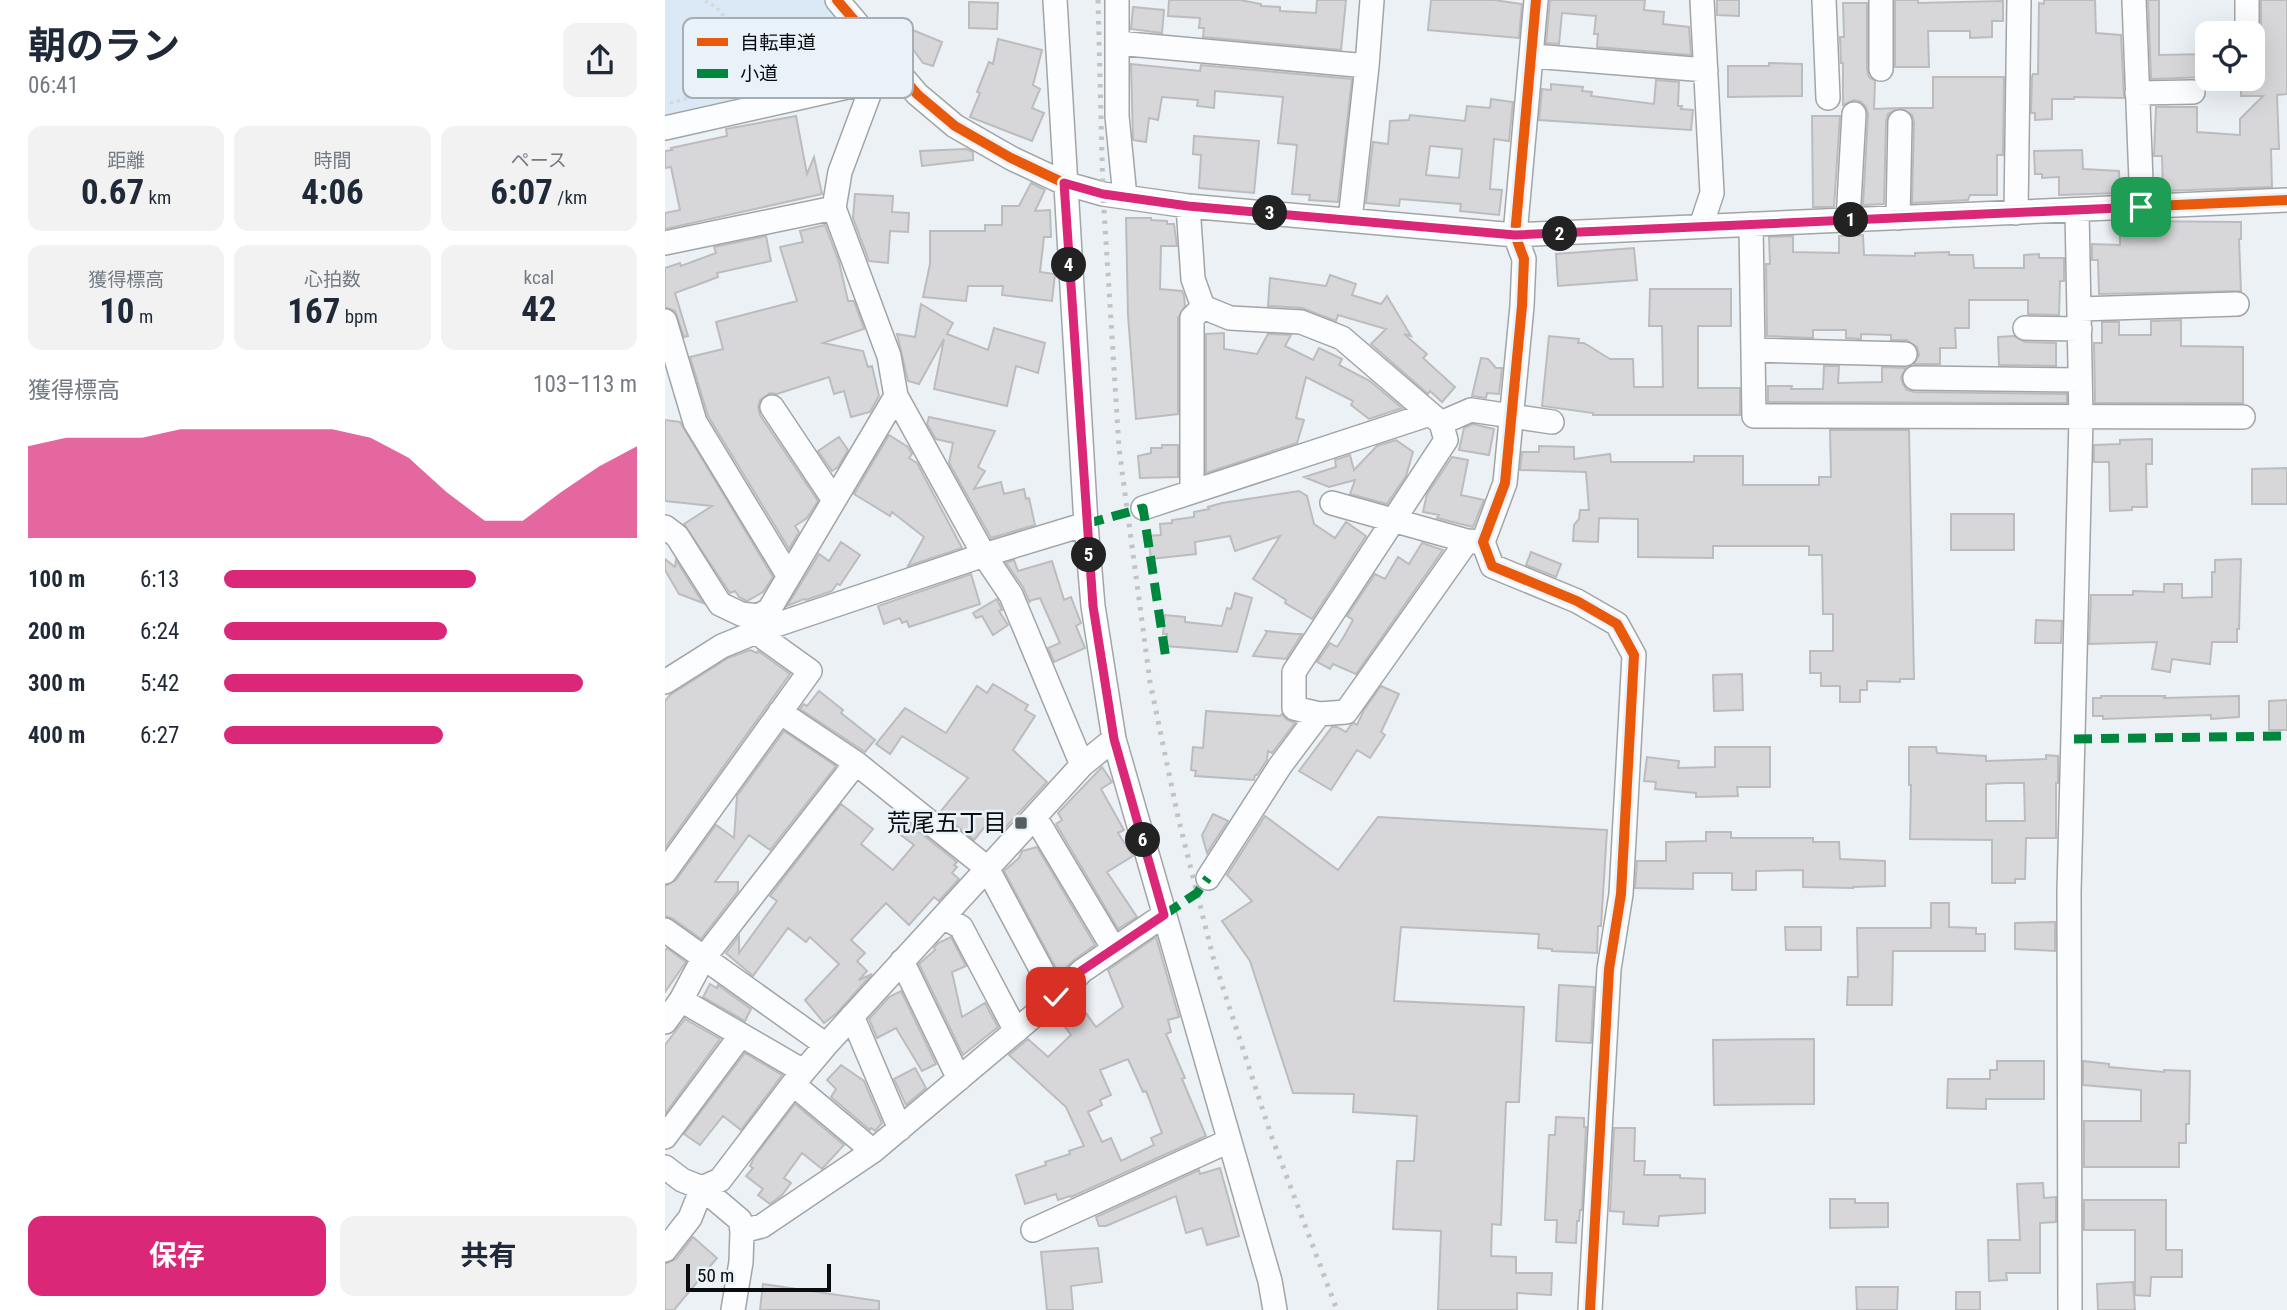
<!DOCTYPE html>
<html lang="ja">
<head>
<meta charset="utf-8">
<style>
  :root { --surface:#fff; --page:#f2f2f3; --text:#1f2937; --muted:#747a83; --accent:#db2777 }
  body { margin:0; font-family:"Roboto Condensed","Noto Sans JP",sans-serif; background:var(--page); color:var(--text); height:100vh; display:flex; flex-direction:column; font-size:26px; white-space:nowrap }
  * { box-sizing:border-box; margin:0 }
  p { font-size:23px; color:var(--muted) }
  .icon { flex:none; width:38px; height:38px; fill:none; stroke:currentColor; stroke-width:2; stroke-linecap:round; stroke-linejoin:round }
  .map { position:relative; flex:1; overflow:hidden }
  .details { display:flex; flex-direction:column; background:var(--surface); width:665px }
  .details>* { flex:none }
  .buttons { position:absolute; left:1530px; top:21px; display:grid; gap:14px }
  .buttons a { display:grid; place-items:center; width:70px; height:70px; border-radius:14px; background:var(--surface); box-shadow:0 7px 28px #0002; font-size:35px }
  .scale { position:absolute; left:21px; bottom:18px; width:145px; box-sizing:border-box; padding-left:7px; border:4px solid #0a0d0f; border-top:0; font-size:19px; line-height:24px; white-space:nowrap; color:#0a0d0f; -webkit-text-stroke:5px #e9f1f9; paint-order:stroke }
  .pin { position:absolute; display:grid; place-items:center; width:60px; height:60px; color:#fff; margin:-30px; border-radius:14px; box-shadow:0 4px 10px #0006 }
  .km { position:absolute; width:35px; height:35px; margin:-18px; border-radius:50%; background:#222; color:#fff; font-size:19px; line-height:35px; text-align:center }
  .round { display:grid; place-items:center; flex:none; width:74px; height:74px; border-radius:14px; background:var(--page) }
  .summary { display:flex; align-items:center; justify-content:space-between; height:119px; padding:0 28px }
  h1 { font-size:38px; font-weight:700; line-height:52px }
  .figures { display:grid; grid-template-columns:repeat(3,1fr); gap:10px; height:119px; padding:7px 28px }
  .figures div { display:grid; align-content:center; border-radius:14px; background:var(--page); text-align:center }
  .figures b { font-size:35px; font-weight:700 }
  .figures small { font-size:19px; font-weight:400 }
  .figures p { font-size:19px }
  .chart { height:196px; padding:14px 28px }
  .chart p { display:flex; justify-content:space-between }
  .chart svg { width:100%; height:126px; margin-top:7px; fill:var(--accent); opacity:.7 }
  .cta { display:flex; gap:14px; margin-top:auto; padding:14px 28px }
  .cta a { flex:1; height:80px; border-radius:14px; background:var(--accent); color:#fff; font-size:28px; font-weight:700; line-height:80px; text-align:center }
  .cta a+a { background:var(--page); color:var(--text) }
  ul { padding:0 28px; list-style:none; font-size:23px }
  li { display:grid; grid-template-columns:112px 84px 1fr; align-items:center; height:52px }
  li i { height:18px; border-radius:9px; background:var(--accent) }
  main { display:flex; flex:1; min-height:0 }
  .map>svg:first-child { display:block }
  .green { fill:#dbe9f7 }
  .building { fill:#d7d7d9; stroke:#bcbcbe; stroke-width:2; fill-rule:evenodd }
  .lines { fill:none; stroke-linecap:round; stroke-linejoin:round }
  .minor-casing { stroke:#a2a5a8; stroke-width:26 }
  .path { stroke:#d7d8d9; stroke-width:3.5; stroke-dasharray:3.5 3.5; stroke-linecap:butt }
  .minor { stroke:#fcfdfe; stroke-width:23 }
  .rail { stroke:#c2c3c4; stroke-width:5; stroke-dasharray:3.5 7; stroke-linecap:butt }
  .quiet { stroke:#00873e; stroke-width:9; stroke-dasharray:18 9; stroke-linecap:butt }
  .cycleway-casing { stroke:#e9f1f9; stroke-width:15 }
  .cycleway { stroke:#e8590c; stroke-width:10 }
  .route-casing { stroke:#fff; stroke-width:14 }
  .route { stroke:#db2777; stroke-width:9 }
  .poi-dot { fill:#595d60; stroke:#e9f1f9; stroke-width:2.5 }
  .labels { text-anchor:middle; stroke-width:5; stroke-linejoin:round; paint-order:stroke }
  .poi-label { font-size:24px; fill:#0a0d0f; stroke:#e9f1f9; text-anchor:end }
  .key { fill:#e9f1f9; stroke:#a6adb3; stroke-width:2 }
  .key-label { font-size:19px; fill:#0a0d0f }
</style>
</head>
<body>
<main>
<section class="details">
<div class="summary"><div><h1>朝のラン</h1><p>06:41</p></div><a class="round"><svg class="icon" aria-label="share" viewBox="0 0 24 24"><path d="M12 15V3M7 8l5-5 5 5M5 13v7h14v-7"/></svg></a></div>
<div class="figures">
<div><p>距離</p><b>0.67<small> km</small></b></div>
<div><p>時間</p><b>4:06</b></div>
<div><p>ペース</p><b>6:07<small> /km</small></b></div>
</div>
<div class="figures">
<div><p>獲得標高</p><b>10<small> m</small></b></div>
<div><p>心拍数</p><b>167<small> bpm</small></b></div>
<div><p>kcal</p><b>42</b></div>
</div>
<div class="chart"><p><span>獲得標高</span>103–113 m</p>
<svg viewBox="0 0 160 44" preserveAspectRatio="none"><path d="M0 44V12L10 9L20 9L30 9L40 6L50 6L60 6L70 6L80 6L90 9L100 16L110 28L120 38L130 38L140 28L150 19L160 12V44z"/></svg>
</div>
<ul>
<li><b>100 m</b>6:13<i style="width:61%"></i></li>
<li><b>200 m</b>6:24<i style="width:54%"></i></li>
<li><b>300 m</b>5:42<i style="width:87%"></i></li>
<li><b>400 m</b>6:27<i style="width:53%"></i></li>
</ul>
<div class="cta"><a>保存</a><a>共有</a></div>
</section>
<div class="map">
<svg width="1622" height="1310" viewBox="0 0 1622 1310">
  <rect width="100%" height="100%" fill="#ecf1f6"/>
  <path class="green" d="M0 0H165L218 65 207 77 0 123Z"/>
  <path class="building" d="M504 0H575L596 4V6L615 7V11L651 13 652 0H681L676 50 538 37 539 28H534L535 18 503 16Z
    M766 0H829L857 4 854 38 763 30Z
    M885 0H980L979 10 999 12 998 24 1024 27 1026 55 932 47 933 34H929L931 16 897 13 894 44 881 43Z
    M1052 0H1074V16L1052 15Z
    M1230 0H1253V3L1338 1V21H1327V37L1305 38V31H1263L1264 67H1230Z
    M1379 0H1430L1431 33 1456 35 1459 98 1409 97V99H1387V119L1370 120V113H1366L1367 77 1368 74H1373L1374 3 1379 4Z
    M1483 0H1494V55L1542 54V77L1486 79Z
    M1596 0H1622V94L1612 95 1614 149H1606L1607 187 1498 191 1497 156H1489L1491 107H1532V132L1575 135V119L1598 96H1576V79H1587L1590 44 1596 33Z
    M304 2 333 3 332 29 304 28Z
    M1178 3H1202V69L1204 77 1210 81 1209 109 1234 108 1223 114 1221 122 1219 204 1198 205 1203 114 1201 107 1196 102 1189 100 1178 105V63H1176L1175 37H1179Z
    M468 7 499 10 497 33 466 29Z
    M228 22 277 42 268 66 258 63Z
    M333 39 377 50 368 85 375 89 367 108 379 113 367 141 305 117 315 93 312 92 324 62 328 64Z
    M1104 63 1137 64V96L1063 97V66H1104Z
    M466 64 535 71 536 65 687 79 673 202 644 200 645 195 627 194 632 145 613 143 618 97 550 91 549 108 532 106 533 100 497 97 493 120 484 118 481 142 468 140Z
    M1268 77H1339L1338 155H1332V195H1305L1303 200 1247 203 1249 122 1247 115 1236 108H1268Z
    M991 80 1014 82 1013 106H1017L1016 109 1028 110 1026 130 874 120 877 89 886 90V84L918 87 917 91 927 92 926 96 989 104Z
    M826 99 848 102 844 141 829 139 825 189 837 190 834 215 795 211 796 204 735 199 734 206 701 203 708 142 723 144 725 121 744 120 745 115 800 121 802 106 825 108ZM765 146 797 149 794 178 761 175Z
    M131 116 142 174 149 157 157 194 0 229V213L15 210 6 167 0 168V151L7 150 6 148 62 136 61 129Z
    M1147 116H1175L1169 207H1148Z
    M529 136 594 141 589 193 534 188 536 155 528 154Z
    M301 149 308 152V160L257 166 255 151Z
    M1417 150 1418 169 1454 171 1455 193 1394 195V177L1377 178V174H1370L1369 151Z
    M366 183 380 190 370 211 385 210 386 237H379L375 272 390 274 387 301 337 295 338 286H303L301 301 258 297 265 264V231H320V225H337V206H354Z
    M190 194 228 196 227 212 244 213 243 232 225 231 223 263 204 261 188 218Z
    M461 218H486V220L502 221V224H509L512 246H496L495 289 517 291 519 296 520 306 513 318V414L471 419 463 315Z
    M1467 221 1576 222V239H1574L1576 291 1434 294 1433 260H1427V244L1455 245V226H1467Z
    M160 225 174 262 183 301H189L199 329 158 343 198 351 203 367 207 366 214 396 205 412 186 417 179 391 169 394 164 377 112 394 105 393 95 400 93 407 95 415 153 501 142 518 130 526 134 532 124 549 43 416 25 357 58 349 51 322 132 301 115 247 138 242 135 231Z
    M1198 235 1199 255 1250 256V253L1284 252V255H1308L1309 268H1359V255L1374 254V258H1399V281H1395L1394 315 1363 314V300H1304V328H1290L1291 348H1275V364H1249L1254 355 1252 347 1241 340H1226V335L1196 334V339L1181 338V330H1148V338L1102 336 1101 264H1105L1104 237 1128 236V252L1174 253V236Z
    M101 236 106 261 52 273 53 277 10 293 23 336 19 337 10 311 0 307V268L15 263 16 266 51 253 49 247Z
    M969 248 972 280 893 286 891 254Z
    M665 275 691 284 687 295 716 304 722 296 746 336 739 334 762 354 758 358 790 387 777 402 765 391 763 394 706 344 721 329 673 315 671 321 637 308 603 306 605 278 661 286Z
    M985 289H1066V326H1033V388H1075V415H928V413L877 406 884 336 914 339 913 343H919L945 359H968L969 387H998L997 326H984Z
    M256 304 288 323 282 334 323 350 329 328 380 343 373 373 351 366 342 406 269 389 279 339 254 384 243 381 232 334 250 337Z
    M1516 320V346L1578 347V403H1430L1429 343H1437V322H1454V335H1486V321Z
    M559 333V349L592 354 603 334 626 335 620 346 648 360 654 348 677 359 674 365 705 381 737 408 704 419 686 405 688 401 641 377 631 418 639 420 632 443 541 473V334Z
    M1349 336 1360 342 1391 343V366L1334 365 1333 337Z
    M816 358 823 359 831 368H837L834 394 822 393 821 398 807 396Z
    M1159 366H1174L1173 383 1217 382V367L1241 368 1236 377 1238 384 1242 390 1249 392 1402 394V403L1103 402V386H1127L1126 389H1158Z
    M264 417 330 431 313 467 320 471 309 489 336 482 339 494 359 489 361 499 364 498 370 525 326 538 284 463 288 443 271 439 262 424Z
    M0 420 15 422 108 577 98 592 82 601 74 597 70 591 65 593 19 524 47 506 0 501Z
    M808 424 829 429 824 455 794 450 799 428Z
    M1165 430H1244L1249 679H1235V682L1202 681V690H1195V702H1175V686H1156V673H1145V651H1168V614H1158L1157 555H1144V546H1048V558L973 557V519L934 518 933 542 908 541 909 525 914 519 915 510H924L921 472 855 470 857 452H874V446L909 447V459L945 454 946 462H1029V456H1078V485H1154V477H1166Z
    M224 435 243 447 247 454 244 458 252 463 297 548 243 566 259 537 227 512 225 516 189 494Z
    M174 437 183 450 173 467 167 471 153 451Z
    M1487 439V464H1481L1482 507H1467V510L1445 511 1444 462H1429V445L1455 444V440Z
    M731 440 748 452 741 476 722 504 685 494 690 480 664 487 639 477 671 467 670 460 685 455 689 470 712 446Z
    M497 445H513V477L475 478 473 456 486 453V448H497Z
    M787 457 803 460 796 495 819 500 808 527 772 518 774 515 758 512 762 494Z
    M1622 468V504H1587V469Z
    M634 491 642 496 649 524 670 538 681 522 701 536 647 619 620 603 621 600 588 579 615 536 570 551 565 536 530 542 531 554 486 559 483 536 496 535 495 524 507 523V520L529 517V512L544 509 543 507 557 503Z
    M1286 514H1349V550H1286Z
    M176 542 195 555 175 585 172 584 167 591 141 600 139 599 122 606 154 554 164 561Z
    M757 543 778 550 691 674 668 664 665 669 652 662 665 643 672 647 678 638 688 620 682 616 710 574 720 579 733 557 744 564Z
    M866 552 896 564 891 577 861 565Z
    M0 559 10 567 11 560 38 603 14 594 0 570Z
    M1576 559 1574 629H1572V642H1547L1545 664 1507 659 1505 672 1487 669 1492 642 1424 644 1426 595H1468V591L1499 592V584H1517V598L1547 597V572H1550V560Z
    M349 560 353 571 387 561 399 600 406 597 416 623 411 626 420 648 389 662 383 648 395 643 375 598 364 601 365 603 358 587 341 563Z
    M306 574 315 604 244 627 242 621 237 623 235 618 219 624 213 606Z
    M570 593 587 598 572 652 501 646 502 634H498L500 615 520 617V622L557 626 562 608 566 609Z
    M332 599 337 610 334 611 343 625 328 635 317 616 311 618 308 613Z
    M1371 620 1397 621 1396 643H1370Z
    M601 631 631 634H637L621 659 588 656 602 632Z
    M85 650 92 653 93 651 125 674 0 848V701L5 695 63 658Z
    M1077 674 1078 710 1049 711 1048 675Z
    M328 684 363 705 360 710 370 716 348 750 382 782 338 830 327 818 309 840 275 812 303 778 237 736 225 754 211 744 240 708 281 733 312 686 322 693Z
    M716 686 734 694 716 732 720 735 705 758 692 750 666 790 634 771 667 727H672L681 732 686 725 689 723 692 725 699 710Z
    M154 691 178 710 176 713 210 740 200 752 135 709 139 704 142 706Z
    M1436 696H1500L1499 698 1574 696V717L1546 719V715L1438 719V716H1428V698H1436Z
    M1622 700V730H1604V701Z
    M541 711 615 716 617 714 621 719 630 723 607 753 603 751 602 760 592 775H590L589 780 530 776 531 771 526 770 528 747 538 748Z
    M119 731 171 766 105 850 84 835 50 882H73V891L36 939 8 919 0 916V886L11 880 51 825 69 838 72 796Z
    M1050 747H1105V787H1072L1073 796 1031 797V793L990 789 991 782 979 781 982 757 1014 761 1013 768 1050 767Z
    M1244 747H1271L1272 753 1321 756V761L1381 759V755L1393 756V783H1391V838H1361L1360 879H1350V883H1327V840L1245 839 1246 785H1244ZM1340 783H1359L1360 821H1321V784Z
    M437 767 447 782 436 789 459 830 453 833 468 856 442 872 472 917 453 929 391 824 397 820 393 813Z
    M176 804 208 829 196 844 228 870 249 845 228 829 237 818 292 862 289 865 292 867 287 873 294 879 274 901 269 897 244 925 221 903 186 940 200 953 192 961 202 971 194 980 207 974 172 1013 159 1023 140 1000 174 964 145 937 141 942 123 928 88 976 61 953 74 936V953L112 901 105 896Z
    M548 814 563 821 542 853 537 835Z
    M600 816 673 870 713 817 942 830 936 926H933L932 953 887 951V949L873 948 874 934 736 927 729 1001 859 1007 854 1102H841L836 1225 827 1224 826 1256 851 1257V1273H887L886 1295 852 1293V1310H773L776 1231 728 1229 732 1161H749L752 1116 688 1112 689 1094 628 1093 585 961 557 921 587 901 562 875Z
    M1041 832H1066V838H1148V842H1174L1175 859 1220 861V886L1188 887V888L1138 887V870L1091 871V890H1067V873H1028V889L970 888 972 861H1001V842L1041 841Z
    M372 847 430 945 409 960 394 974 339 871 354 858 357 851Z
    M1266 903H1284V927L1311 928V934H1320V951H1228L1227 1005H1182L1183 977H1193L1192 928H1266Z
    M1390 922V951L1350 949V923Z
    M1120 927H1156V950H1121Z
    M286 937 301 966 287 972 297 1017 320 1003 333 1027 298 1055 254 964 270 950 269 948 273 943Z
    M491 937 514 1017 503 1020 506 1032 501 1034 520 1078 517 1079 541 1136 406 1197 405 1196 393 1200 391 1194 360 1204 351 1175 381 1165 380 1162 405 1154 404 1151 419 1146 401 1107 344 1055 363 1039 383 1057 406 1035 391 1015 410 998 431 1027 458 1007 443 970ZM463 1059 478 1092 481 1091 497 1133 486 1138 489 1145 456 1161 446 1138 437 1142 423 1112 437 1105 435 1100 446 1095 435 1070Z
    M2 948 21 962 0 992V951Z
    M45 984 52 988 53 985 86 1009 80 1021 38 997Z
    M894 985 929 987 926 1043 891 1041Z
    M236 991 271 1064 257 1071 231 1028 212 1038 204 1019 224 997Z
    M20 1019 55 1039 0 1114V1045Z
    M1149 1039V1104L1049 1105 1048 1040Z
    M80 1053 117 1075 76 1130 58 1116 35 1145 19 1134Z
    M1332 1061H1379V1099H1321V1109L1282 1108 1283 1079H1325V1070H1332Z
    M1418 1061 1444 1064V1067L1499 1072V1070L1525 1071 1524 1124H1521V1143H1514V1167H1419V1121H1476V1090L1418 1085Z
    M176 1065 199 1081 217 1123 210 1131 206 1128 205 1130 166 1097 171 1089 162 1080Z
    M250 1068 261 1088 241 1105 229 1079Z
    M130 1104 179 1145 157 1169 137 1153 119 1178 126 1183 117 1195 105 1204 93 1195 98 1189 81 1176 88 1168 85 1166 90 1156Z
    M891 1117 919 1118V1127H921L917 1210H915L914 1221H912L911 1243 891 1242 892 1220H880L884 1135H890Z
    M949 1128H970L969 1161H980L979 1175H1015V1178L1040 1179V1213L994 1216 993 1226 958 1224 959 1212 945 1211Z
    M555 1168 574 1236 542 1245 537 1228 521 1233 511 1196 441 1226H434L431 1217 534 1170 535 1174Z
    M1378 1183 1379 1198 1391 1197V1222L1375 1223V1273H1341L1342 1280 1324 1281 1323 1240H1355L1352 1184Z
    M1165 1199H1190V1203H1223V1227L1165 1228Z
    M1419 1200H1501V1250H1517V1277H1486L1485 1296 1470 1295V1230H1419Z
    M28 1237 52 1258 9 1310H0V1264L11 1259Z
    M433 1248 437 1282 406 1286 408 1310H382L376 1252Z
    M1468 1282 1470 1310H1433L1432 1284Z
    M98 1284 214 1301V1310H95Z
    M1191 1287H1233L1232 1310H1192Z
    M1291 1292H1315V1310H1291Z"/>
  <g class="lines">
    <defs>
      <path id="minor" d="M172 0 252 94 290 126 346 158 399 183 438 194 523 206 850 235 1622 200
        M390 0 421 524 428 606 449 739 605 1281 610 1310
        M452 0V116L460 197
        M871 0 850 235 859 259 857 306 840 483 818 542 827 566 912 601 952 624 969 655 956 894 944 969 925 1310
        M1159 0 1163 98
        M1469 0 1477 207
        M1582 0V33
        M452 43 702 66
        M868 56 1041 70
        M226 63 209 81 175 172 169 208 224 356 231 396 319 555 346 595 417 765
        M1216 69V0
        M1472 93 1528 92
        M0 128 209 81
        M523 206 528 279 538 307 565 318 636 322 677 338 776 423 781 440 629 672V708L654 714 681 712 802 541
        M1351 213 1354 0
        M1233 218 1235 122
        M685 220 702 66 707 0
        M1183 220 1189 114
        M1086 224 1089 416 1578 417
        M1036 226 1047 193 1037 0
        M0 243 169 208
        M1415 309 1572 304
        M0 321 30 422 123 575
        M1360 328 1415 329
        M1088 350 1240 354
        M1250 378 1415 380
        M107 407 169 500
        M776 423 806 410 887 422
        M527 490V318L538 307
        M667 503 802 541 815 542
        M478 508 765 414
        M0 527 12 536 55 604 76 614 93 616 99 638 145 671 0 872
        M93 616 104 610 231 396
        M0 682 57 646 96 630 319 555 421 524
        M191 763 322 868 391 997
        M370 817 449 949
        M543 878 615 766 654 714
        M278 917 296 927 351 1031
        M0 930 161 1045
        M237 961 294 1079
        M16 1000 38 959 191 763 115 712
        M187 1016 235 1129
        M0 1022 16 1000 138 1071
        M128 1084 208 1151
        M0 1137 76 1035
        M0 1167 17 1180 37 1188 75 1220 77 1231 76 1262 68 1310
        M368 1230 564 1141
        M77 1231 97 1226 208 1151 391 997 417 971 499 915
        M0 1250 25 1218 37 1188 55 1180 128 1084 161 1045 417 765 449 739
        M1405 1310 1404 892 1416 419 1412 210"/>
    </defs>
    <use href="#minor" class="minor-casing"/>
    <path class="path" d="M5 103 91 80C87 62 66 23 53 9 49 5 43 3 38 0"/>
    <use href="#minor" class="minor"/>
    <path class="rail" d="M433 0 438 194 454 448 485 682 513 817 548 957 606 1135 672 1310"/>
    <path class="quiet" d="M421 524 478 508 501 659
      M1409 739 1622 736
      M499 915 532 893 543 878"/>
    <defs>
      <path id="cycleway" d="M172 0 252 94 290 126 346 158 399 183 438 194 523 206 850 235 1622 200
        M871 0 850 235 859 259 857 306 840 483 818 542 827 566 912 601 952 624 969 655 956 894 944 969 925 1310"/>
    </defs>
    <use href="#cycleway" class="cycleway-casing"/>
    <use href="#cycleway" class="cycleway"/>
  </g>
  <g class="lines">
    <defs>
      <path id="route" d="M391 997 416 971 499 915 449 739 428 606 399 183 438 194 523 206 850 235 1476 207"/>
    </defs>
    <use href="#route" class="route-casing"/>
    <use href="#route" class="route"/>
  </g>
  <rect class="poi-dot" x="349" y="816" width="14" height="14" rx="3.5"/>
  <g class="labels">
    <g class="poi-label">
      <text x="342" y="831">荒尾五丁目</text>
    </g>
  </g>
  <rect x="18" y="18" width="230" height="80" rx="10" class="key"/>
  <rect x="32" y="38" width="31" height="8" fill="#e8590c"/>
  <rect x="32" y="69" width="31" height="9" fill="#00873e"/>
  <g class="key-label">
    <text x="75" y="49">自転車道</text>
    <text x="75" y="80">小道</text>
  </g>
</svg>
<div class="buttons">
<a><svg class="icon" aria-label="locate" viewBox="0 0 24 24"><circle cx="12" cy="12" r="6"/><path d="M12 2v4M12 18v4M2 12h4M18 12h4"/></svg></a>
</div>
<div class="scale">50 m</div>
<div class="pin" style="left:1476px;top:207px;background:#1e9e55"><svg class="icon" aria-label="arrive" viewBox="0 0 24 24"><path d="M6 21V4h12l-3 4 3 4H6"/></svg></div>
<div class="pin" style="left:391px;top:997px;background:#d93025"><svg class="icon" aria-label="check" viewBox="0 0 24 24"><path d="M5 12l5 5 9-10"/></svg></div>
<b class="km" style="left:1186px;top:220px">1</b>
<b class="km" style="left:895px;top:234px">2</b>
<b class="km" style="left:605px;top:213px">3</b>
<b class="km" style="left:404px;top:265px">4</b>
<b class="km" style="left:424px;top:555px">5</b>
<b class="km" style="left:478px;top:840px">6</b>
</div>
</main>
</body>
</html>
